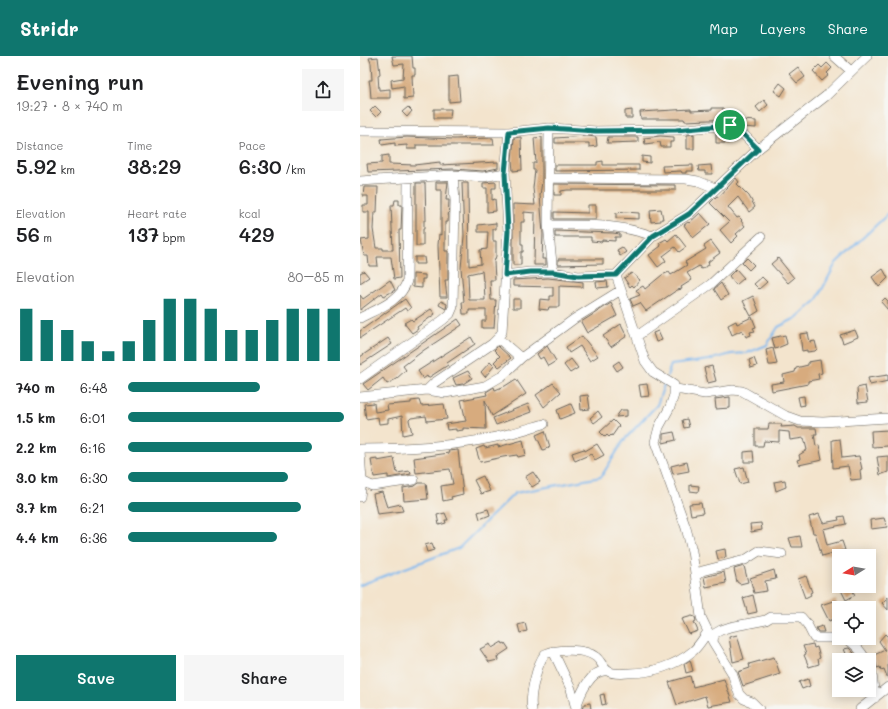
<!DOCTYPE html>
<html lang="en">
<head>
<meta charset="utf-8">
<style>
  :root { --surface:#fff; --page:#f6f6f6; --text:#202124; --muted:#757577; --accent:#0f766e }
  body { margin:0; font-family:Mali,sans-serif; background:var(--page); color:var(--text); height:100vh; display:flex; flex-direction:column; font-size:15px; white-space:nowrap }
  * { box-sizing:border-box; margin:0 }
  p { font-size:13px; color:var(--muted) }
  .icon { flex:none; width:22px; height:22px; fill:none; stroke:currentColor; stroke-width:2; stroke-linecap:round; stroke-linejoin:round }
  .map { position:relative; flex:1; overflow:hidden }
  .sheet { display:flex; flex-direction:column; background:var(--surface); width:360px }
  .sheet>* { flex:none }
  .needle { width:26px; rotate:259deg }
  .tools { position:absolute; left:472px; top:493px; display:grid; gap:8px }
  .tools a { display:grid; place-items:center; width:44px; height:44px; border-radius:0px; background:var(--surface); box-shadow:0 2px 10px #0003; font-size:20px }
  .pin { position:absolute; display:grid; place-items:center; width:34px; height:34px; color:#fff; margin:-17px; border:2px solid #fff; border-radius:50%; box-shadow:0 1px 4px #0007 }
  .round { display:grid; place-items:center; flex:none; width:42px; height:42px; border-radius:0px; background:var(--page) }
  .head { display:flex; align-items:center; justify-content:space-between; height:68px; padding:0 16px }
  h1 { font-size:22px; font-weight:600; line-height:30px }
  .figures { display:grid; grid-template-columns:repeat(3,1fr); gap:6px; height:68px; padding:4px 16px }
  .figures div { display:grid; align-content:center }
  .figures b { font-size:20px; font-weight:600 }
  .figures small { font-size:11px; font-weight:400 }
  .figures p { font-size:11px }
  .chart { height:112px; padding:8px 16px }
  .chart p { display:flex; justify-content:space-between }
  .chart svg { width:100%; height:72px; margin-top:4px; stroke:var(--accent); stroke-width:6 }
  .cta { display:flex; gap:8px; margin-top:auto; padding:8px 16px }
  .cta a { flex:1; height:46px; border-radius:0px; background:var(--accent); color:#fff; font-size:16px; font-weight:600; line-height:46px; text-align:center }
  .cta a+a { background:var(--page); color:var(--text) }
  ul { padding:0 16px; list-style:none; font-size:13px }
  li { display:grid; grid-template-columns:64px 48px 1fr; align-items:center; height:30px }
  li i { height:10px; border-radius:5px; background:var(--accent) }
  header { display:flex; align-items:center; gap:24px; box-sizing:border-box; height:56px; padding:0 20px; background:var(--accent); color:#fff }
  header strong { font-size:19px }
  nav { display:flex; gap:22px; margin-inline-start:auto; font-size:14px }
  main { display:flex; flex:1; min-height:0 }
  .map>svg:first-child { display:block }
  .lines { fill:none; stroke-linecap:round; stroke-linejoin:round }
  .stream { stroke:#7db8ef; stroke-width:2 }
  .building { fill:#d7ab7e; fill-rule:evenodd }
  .minor-casing { stroke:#67625a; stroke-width:10 }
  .minor { stroke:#fff; stroke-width:9 }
  .route-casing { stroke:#fff; stroke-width:8 }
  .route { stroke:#0f766e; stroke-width:5 }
</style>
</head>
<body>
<header>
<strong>Stridr</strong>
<nav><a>Map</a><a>Layers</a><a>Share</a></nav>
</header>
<main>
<section class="sheet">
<div class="head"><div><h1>Evening run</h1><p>19:27 · 8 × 740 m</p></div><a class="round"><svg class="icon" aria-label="share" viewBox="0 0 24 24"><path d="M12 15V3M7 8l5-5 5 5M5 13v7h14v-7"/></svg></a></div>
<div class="figures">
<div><p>Distance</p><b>5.92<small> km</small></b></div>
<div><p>Time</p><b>38:29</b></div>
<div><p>Pace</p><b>6:30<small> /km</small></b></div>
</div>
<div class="figures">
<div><p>Elevation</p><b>56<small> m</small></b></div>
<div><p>Heart rate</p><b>137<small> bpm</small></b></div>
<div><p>kcal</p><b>429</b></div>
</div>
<div class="chart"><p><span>Elevation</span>80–85 m</p>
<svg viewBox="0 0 160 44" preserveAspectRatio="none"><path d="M5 44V12M15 44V19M25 44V25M35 44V32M45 44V38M55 44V32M65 44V19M75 44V6M85 44V6M95 44V12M105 44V25M115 44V25M125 44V19M135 44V12M145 44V12M155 44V12"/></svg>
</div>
<ul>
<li><b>740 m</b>6:48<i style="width:61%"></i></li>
<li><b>1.5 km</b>6:01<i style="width:100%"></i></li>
<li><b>2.2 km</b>6:16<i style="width:85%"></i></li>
<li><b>3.0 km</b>6:30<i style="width:74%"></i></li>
<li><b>3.7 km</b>6:21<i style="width:80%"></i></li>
<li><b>4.4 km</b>6:36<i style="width:69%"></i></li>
</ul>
<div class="cta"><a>Save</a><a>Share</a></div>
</section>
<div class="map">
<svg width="528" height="653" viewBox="0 0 528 653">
  <rect width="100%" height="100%" fill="#f6f6f2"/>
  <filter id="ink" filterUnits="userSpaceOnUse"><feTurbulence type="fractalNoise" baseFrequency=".025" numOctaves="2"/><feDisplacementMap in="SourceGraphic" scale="8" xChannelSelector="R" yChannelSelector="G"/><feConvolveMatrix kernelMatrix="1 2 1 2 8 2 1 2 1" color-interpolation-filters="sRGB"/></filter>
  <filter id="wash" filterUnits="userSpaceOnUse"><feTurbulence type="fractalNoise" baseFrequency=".012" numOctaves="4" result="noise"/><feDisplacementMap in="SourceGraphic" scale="16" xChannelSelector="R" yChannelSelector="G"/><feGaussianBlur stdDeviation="0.9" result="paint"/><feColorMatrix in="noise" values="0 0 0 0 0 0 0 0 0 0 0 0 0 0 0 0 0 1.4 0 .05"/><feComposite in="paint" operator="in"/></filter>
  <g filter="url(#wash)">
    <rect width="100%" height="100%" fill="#f3e4cd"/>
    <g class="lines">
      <path class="stream" d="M307 320 311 309 349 304 371 298 387 297 407 289 418 271 436 262 456 245 476 207 528 158
        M0 529 99 492 155 437 241 421 264 384 297 349 305 326"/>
    </g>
    <g id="blocks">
      <path class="building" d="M32 0H52L53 12H55V19H52L53 42 44 43V30L32 32 31 24 43 22 44 8 34 9Z
        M18 1 20 18 18 19 19 34 30 33V42H11L10 30 9 24H12L11 7 9 2Z
        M467 7 472 12 467 17 469 19 462 25 453 15 459 9 462 12Z
        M438 11 445 21 437 27 429 18Z
        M98 20 100 45 89 46V21Z
        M420 27 426 32 421 40 414 35Z
        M404 44 408 49 400 56 396 51Z
        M15 50 21 56 16 61 10 55Z
        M48 51 52 55 47 61 42 56Z
        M352 52H363V55H374V63L325 65 324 63H281L280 56 331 53V55L352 54Z
        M74 53H91L90 62H74Z
        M272 54V62H265V55Z
        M382 64 396 65V72L383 71Z
        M356 77H370L369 87H356Z
        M334 78V93H327V79Z
        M227 80 236 81 237 90 229 91V87H195V82Z
        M300 80 314 81V86H310V91H301L300 86 285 88 284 82Z
        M47 81 94 83 133 82 134 89H56V93H47V89L35 90V87L22 89 21 83Z
        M161 81 162 114 153 115 152 104 154 82Z
        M182 81V126L180 139 183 178 182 203H186V209H174L175 157 164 156V166H161V188H163V196H161V209H153V148L175 149 173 132 175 114H173V107H176L174 82Z
        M248 81H278V86L247 87Z
        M29 99V108L54 109 80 106V109L138 106V112L123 115 93 113 8 116 7 108 22 107V100Z
        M282 100 290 101V107L282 106Z
        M243 105V109H279V114L195 115V109H237V106Z
        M333 109V115H326V117H322L321 115 303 116 302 110Z
        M351 109 352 118H345V115H339L338 110Z
        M376 122 379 126 377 128 389 140 395 151 389 156 378 141 368 151 377 162 379 161 382 164 381 165 385 170 376 178 378 180 371 187 360 174 369 166 350 147 357 140 359 141Z
        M76 126H88L86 144H89L88 166H85V195H88V224H85L87 241H80L78 189 79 178 81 179V134H76Z
        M136 126V132H132V144L135 143 136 155 127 156V132H123V127Z
        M56 127H65L66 164H64V173H63V190H56Z
        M102 127H108L109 210 121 208 120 194 127 193 128 176H118V169L136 167V173H133V185H136V200L134 206 135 224H130L131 244H136L134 272H122V265H126V254H109V258H103L102 246H104L101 212 104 180ZM122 215 123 225H124L125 244H109L108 218Z
        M194 128 315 129V134H207L201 135V139H194Z
        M4 131H18L17 156H14L13 173 16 192H23V194H33L31 149H34L35 144H39V149H42L41 174H39L40 222 34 223 31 201H17L18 210H9L8 200H4L1 184 9 183V156H3V149H8V140H3Z
        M228 149H236V163H194V156L228 157Z
        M301 153 303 163H301V165L291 166 290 154Z
        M266 156 279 157V163L256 162V157Z
        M340 157 350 168 333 182 324 169 328 166 329 167Z
        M195 175 253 177 260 178V181H255V185L242 184V186L231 185V181H195Z
        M316 178 326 191 319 196 315 191 303 200 306 205 298 211 289 199 301 190 299 187 306 183 308 185Z
        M351 185 360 197 348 206 349 209 341 213 339 210 327 217 332 224 321 231 322 233 317 234 286 255 280 247 273 250 270 243 280 239 276 234 283 230 285 233 302 219 309 216 311 219 327 209 325 206 346 193 344 190Z
        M262 191 266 196 260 200 257 194Z
        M55 201H64L65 208H55Z
        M387 202 394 209 389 214 382 207Z
        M418 202 434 222 428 227 411 208Z
        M198 203H243V208L198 209Z
        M376 213 384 222 376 229 369 220Z
        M523 213 528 222 519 231 512 221Z
        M4 215 9 221 0 227V217Z
        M272 217 280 224 274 231 272 229 270 231 264 222Z
        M53 218 65 219V223H62V232L53 231Z
        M402 221 407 226 399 233 394 228Z
        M188 222 223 226V231L199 230V251H189L188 254 179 253 180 243 190 244V240H193V231L153 230V224Z
        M30 224 35 234 24 240 22 237 0 254V239L3 243Z
        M247 225 248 231 237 232 236 226Z
        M361 227 368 239 361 244 354 233Z
        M393 240 399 255 391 260 383 245Z
        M525 242 528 245V254L521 246Z
        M45 243 51 252 47 255 45 252 0 282V275Z
        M153 243H160V252H153Z
        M81 245 87 248 86 253 79 249Z
        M251 247 257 260 227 277 221 266Z
        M71 253 75 258 57 271 58 273 52 277 44 267 51 263 53 265Z
        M392 261 396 271 393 272 395 275 390 276 391 279 386 281 382 274 372 279 368 269 376 265 377 268Z
        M98 263 102 269 64 294 43 310 46 314 36 323 27 328 23 322 8 334 3 328Z
        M261 268 267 280 251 291 243 280Z
        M495 274 498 281 483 287 480 279Z
        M298 275 302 284 296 286 293 277Z
        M448 277 450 286 455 285 457 293 455 295 447 296V294L442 295 440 278Z
        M425 279 427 288 415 293 412 282Z
        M222 280 238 300 230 305 220 290 209 297 206 291Z
        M111 281 115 288 87 307 88 309 68 322 67 320 63 323 58 315Z
        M28 282 32 288 0 309V301Z
        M138 290 151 302 139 311 134 306 140 300 134 294Z
        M187 290 196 305 188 310 183 301 180 303 177 298Z
        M413 292 417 308 412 309H409L406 294Z
        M394 302 397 310 391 312 389 304Z
        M211 303 218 312 210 317 204 309Z
        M460 304 462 317 458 318 459 323 448 325V328L412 335 411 328 424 326 423 319 435 316 436 312 448 309V306Z
        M259 305 263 311 257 315 253 309Z
        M130 306 134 310 125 321 121 316Z
        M352 310 356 325 348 327 344 312Z
        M108 315 112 322 103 328 96 329 93 322Z
        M528 319V325L510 329 508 322Z
        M156 323 166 338 132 360 125 344 126 373 103 372V374L96 375V373L87 374 86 368 106 365 101 344 127 339 126 336 134 331 135 334 145 330Z
        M193 327 201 336 184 351 176 339Z
        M287 328 289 340 281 341 279 329Z
        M505 330 508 346 498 347 497 332Z
        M228 339 230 353 221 354 220 340Z
        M444 340 445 349 440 350 438 341Z
        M370 341V352L356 353 355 343Z
        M59 344 61 350 84 348 87 363 67 365 66 360 51 362 49 364 52 377 43 379 42 360 28 363V367L19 368 18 361 6 363 4 348 14 347 15 356 28 354 27 349 51 347V345Z
        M168 348 171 356 136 369 133 362Z
        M211 348 215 357 200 363 197 354Z
        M261 354H267V360L256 361Z
        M238 355 242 361 234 367 230 362Z
        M327 363 329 371 324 372 322 364Z
        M253 364 259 370 252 380 251 379 249 381 247 379 245 381 240 376Z
        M409 368H422L421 371 435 370 438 372H456L457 378H454L456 390 459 389 462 404 439 409 437 404 440 403 439 399 447 394 444 382 430 384 429 376 419 375V386L404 385 403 390H395V373H408Z
        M528 374V390L512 391 511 375Z
        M185 375 190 391 183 394 176 379Z
        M314 376 316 384 303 387V378Z
        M480 383 482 402 499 400 502 413 500 414 501 423 491 424 488 410 473 412 472 384Z
        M163 384 166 399 158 401 157 399 143 401 120 406 116 393 124 390 125 392 138 389V391Z
        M237 388 244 399 235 404 231 398 215 405 212 397 224 393 225 395Z
        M98 394 103 438 91 441 92 443 83 445 81 430 93 428 90 413 56 417 54 402 89 397 88 395Z
        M393 395 394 406H384V396Z
        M528 400V416L520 419 517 401Z
        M34 402 37 417 50 415 51 418 28 422V419L14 421 11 404 17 403V405Z
        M327 406 329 415 313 418 311 410Z
        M384 411 388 426 380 428 375 413Z
        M173 416 180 426 172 431 165 421Z
        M123 420 130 435 121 438 114 424Z
        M425 424 426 431 416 435 414 426Z
        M59 427H66L68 443 44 445 43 432 55 430Z
        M330 429 339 430 338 436 330 435Z
        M22 436 27 451 41 448 43 455 17 458 13 438Z
        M341 447 343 457 331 459 329 448Z
        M128 453 130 459 120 463 118 456Z
        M85 457 88 464H85L86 467 79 469 77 459Z
        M459 458 463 467 479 464 478 461 484 460 486 468 463 473 467 489 482 485 485 494 462 500 455 477H453L449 461Z
        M524 462 527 471 511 473 510 464Z
        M401 467 402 474 391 476 390 468Z
        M440 480 442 491H432L429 482Z
        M72 487 74 494 67 496 65 489Z
        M365 493 366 501 358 503 356 495Z
        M384 510 388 526 380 528 377 526 374 513Z
        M414 514 416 523 405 525 407 535 394 537 390 522Z
        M364 516 366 527 346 531 344 521Z
        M446 520 452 536 450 537 451 539 445 542 438 523Z
        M479 530H490L495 539 486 544Z
        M393 539 397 556 388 558 383 542Z
        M528 541V554L522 547Z
        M476 544 479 561 469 565 461 549Z
        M332 560 335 561 336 565 334 566 338 575 329 578 322 563Z
        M165 567 167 575 160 577 158 569Z
        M462 570 464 576H458L456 572Z
        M525 578 528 581V623L524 613 521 614 520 611 517 612 514 599 525 594 519 585Z
        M377 579 384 603 373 606 369 581Z
        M142 586 143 588 145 587 149 593 137 601 138 604 129 606 120 593 130 588 132 592Z
        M453 588 454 592 457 591 460 602 458 603 459 608 449 611 444 599 446 598 443 590Z
        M489 592 494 597 487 600 484 593Z
        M414 601 420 618 383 630 378 616 390 612 389 608Z
        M330 604 333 615 326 617 324 608Z
        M330 620 333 631 364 623 372 646 348 650 345 640 317 649 309 626Z
        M448 623 450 630 442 633 439 626Z
        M244 638 246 648 242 649 240 639Z
        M230 647 231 653H222L224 648Z"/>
    </g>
  </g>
  <g filter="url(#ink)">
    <use href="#blocks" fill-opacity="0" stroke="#67625a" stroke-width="1"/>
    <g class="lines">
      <defs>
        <path id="minor" d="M474 0 491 15
          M189 72 188 169 193 216
          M0 75 149 76 189 72 236 75 316 74 370 69 383 78 398 93
          M189 122 326 123 338 125 355 132
          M0 125 93 119 123 121 145 117
          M188 169C227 169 256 167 293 180
          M145 219 170 216H193L218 220 256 219 293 180 329 158 398 93 466 40 507 0
          M256 219 285 305 293 316 314 329V339L310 351 299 371 295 386 326 472 332 495 341 561 353 586 372 617 379 638 384 643 392 646 399 653
          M0 262C17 253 41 245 47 225L48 122
          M277 280 351 228 401 181
          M138 282 161 302
          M0 323 83 264 90 258 93 251 95 145 93 119
          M316 333 345 338 373 334 382 335 426 360 440 365 463 366 528 362
          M67 334 74 327 132 288 138 282 142 276 148 175 145 117 149 76
          M0 341 67 334 85 337 125 330 142 320 161 302 214 263 261 234
          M0 393C43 393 88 391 131 382 148 379 166 373 184 368
          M0 396 2 425 12 430 54 424
          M0 441 2 425
          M336 520 342 515 385 504 399 495 422 498
          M485 582C495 588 501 594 506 604
          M353 586 354 578 361 574 370 571 406 564 411 561H441L447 568 454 582H482
          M193 595 211 633 216 653
          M509 612 512 618 515 642
          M216 652C220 638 231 612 248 615
          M172 653C169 641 177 607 185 598 197 593 225 592 236 601 241 605 243 612 248 615 254 619 263 617 269 617 291 617 315 610 333 595 339 590 343 582 348 576
          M500 653 528 631"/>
      </defs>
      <use href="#minor" class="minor-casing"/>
      <use href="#minor" class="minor"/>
    </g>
  </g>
  <g class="lines" filter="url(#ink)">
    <defs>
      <path id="route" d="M370 69 383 78 398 93 329 158 293 180 256 219 218 220 193 216H170L145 219 148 175 145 117 149 76 189 72 236 75 316 74Z"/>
    </defs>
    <use href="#route" class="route-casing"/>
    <use href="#route" class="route"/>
  </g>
</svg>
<div class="tools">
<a><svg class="needle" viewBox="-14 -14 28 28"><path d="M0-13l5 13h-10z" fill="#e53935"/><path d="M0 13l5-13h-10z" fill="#757577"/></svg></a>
<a><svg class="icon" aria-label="locate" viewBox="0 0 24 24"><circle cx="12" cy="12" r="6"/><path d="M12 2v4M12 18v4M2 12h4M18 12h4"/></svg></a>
<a><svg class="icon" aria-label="layers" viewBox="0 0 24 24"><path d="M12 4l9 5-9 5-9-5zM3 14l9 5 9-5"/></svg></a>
</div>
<div class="pin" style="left:370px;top:69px;background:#1e9e55"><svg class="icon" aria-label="arrive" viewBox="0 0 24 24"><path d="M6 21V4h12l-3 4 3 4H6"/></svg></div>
</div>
</main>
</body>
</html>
